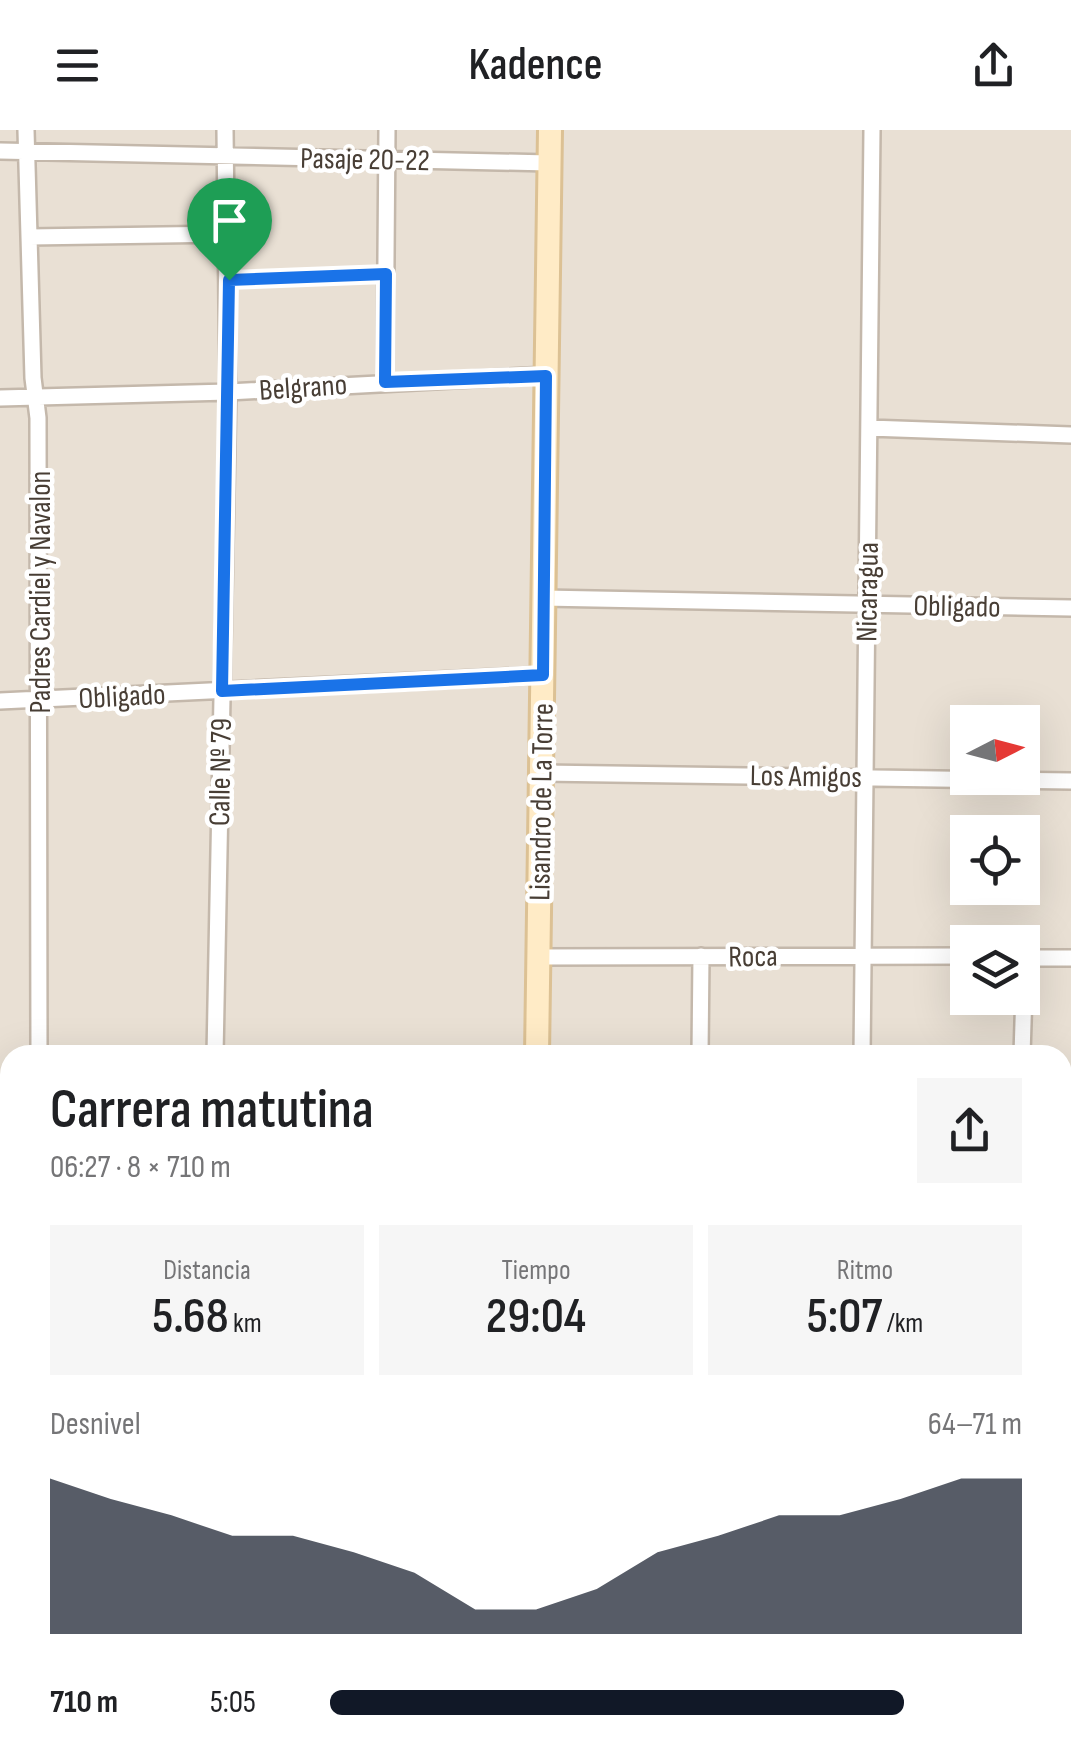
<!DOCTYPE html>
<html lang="es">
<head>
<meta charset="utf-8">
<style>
  :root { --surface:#fff; --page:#f6f6f6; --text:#202124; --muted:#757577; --accent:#111827 }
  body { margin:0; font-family:"Sofia Sans Condensed",sans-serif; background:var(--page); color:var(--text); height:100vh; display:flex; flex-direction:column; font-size:38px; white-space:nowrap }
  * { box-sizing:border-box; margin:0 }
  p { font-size:32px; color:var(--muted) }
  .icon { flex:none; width:55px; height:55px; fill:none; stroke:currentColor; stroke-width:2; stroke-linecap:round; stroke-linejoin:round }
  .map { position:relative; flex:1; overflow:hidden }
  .sheet { position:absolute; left:0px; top:915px; width:1072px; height:718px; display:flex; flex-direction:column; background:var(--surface); border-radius:30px 30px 0 0; box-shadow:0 10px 40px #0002 }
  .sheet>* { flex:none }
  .needle { width:65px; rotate:84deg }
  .buttons { position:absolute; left:950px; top:575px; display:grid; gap:20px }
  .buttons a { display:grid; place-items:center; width:90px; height:90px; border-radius:0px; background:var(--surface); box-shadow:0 10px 40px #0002; font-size:50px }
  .pin { position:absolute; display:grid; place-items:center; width:85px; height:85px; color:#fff; margin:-102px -42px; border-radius:50% 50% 50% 0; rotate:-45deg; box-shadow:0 0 10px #0007 }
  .pin .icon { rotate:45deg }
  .round { display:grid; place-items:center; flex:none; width:105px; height:105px; border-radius:0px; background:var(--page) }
  .overview { display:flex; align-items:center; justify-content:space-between; height:170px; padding:0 50px }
  h1 { font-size:55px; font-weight:600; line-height:75px }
  .figures { display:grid; grid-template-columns:repeat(3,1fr); gap:15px; height:170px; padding:10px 50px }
  .figures div { display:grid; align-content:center; border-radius:0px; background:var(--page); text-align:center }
  .figures b { font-size:50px; font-weight:600 }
  .figures small { font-size:28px; font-weight:400 }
  .figures p { font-size:28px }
  .chart { height:280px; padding:20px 50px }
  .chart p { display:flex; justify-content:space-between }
  .chart svg { width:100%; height:180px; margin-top:10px; fill:var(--accent); opacity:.7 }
  ul { padding:0 50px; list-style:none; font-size:32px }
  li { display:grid; grid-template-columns:160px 120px 1fr; align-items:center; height:75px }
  li i { height:25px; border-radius:12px; background:var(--accent) }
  header { display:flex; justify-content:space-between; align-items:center; height:130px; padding:0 50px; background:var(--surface); font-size:45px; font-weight:600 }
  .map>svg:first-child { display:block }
  .residential { fill:#e9e0d4; fill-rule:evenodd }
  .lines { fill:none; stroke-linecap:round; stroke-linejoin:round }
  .lane-casing { stroke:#c4b8ab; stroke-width:12 }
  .street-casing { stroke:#c4b8ab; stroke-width:20 }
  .secondary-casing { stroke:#dcc194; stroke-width:28 }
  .lane { stroke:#fff; stroke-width:8 }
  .street { stroke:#fff; stroke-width:15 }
  .secondary { stroke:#ffebc6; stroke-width:22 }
  .route-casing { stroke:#fff; stroke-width:20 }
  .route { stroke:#1a73e8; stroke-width:12 }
  .labels { text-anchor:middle; stroke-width:9; stroke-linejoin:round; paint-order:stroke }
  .street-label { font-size:30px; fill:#483e35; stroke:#fff }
</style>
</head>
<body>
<header><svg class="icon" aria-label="menu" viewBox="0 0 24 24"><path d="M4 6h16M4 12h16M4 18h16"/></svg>Kadence<svg class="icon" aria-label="share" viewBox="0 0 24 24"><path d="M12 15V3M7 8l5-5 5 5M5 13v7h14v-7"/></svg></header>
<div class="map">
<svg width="1071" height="1632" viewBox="0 0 1071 1632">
  <rect width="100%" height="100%" fill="#f5efe6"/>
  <path class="residential" d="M0 0H1071V1632H28V1622H1062V925H10V1470H0ZM968 592H1022V648H968ZM968 702H1022V758H968ZM968 812H1022V868H968Z"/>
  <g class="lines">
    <defs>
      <path id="lane" d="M229 150 386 144"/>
      <path id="street" d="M26 0 33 248 38 288 39 925
        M0 21 549 33
        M30 107 228 104
        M385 252 387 0
        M0 268 228 262 547 245
        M869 298 1071 305
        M543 468 1071 478
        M0 571 543 545
        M542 643 1071 651
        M538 827 968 826
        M1022 828H1071
        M215 925 228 262 225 0
        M700 925 701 826
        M862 925 872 0
        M1022 925 1025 828
        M0 1459H10
        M324 1622V1632
        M26 1632V1622
        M187 1632V1622
        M693 1632V1622
        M855 1632 856 1622
        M1012 1632 1013 1622"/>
      <path id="secondary" d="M537 925 550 0
        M1062 1052H1071
        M0 1068H10
        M527 1632V1622"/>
    </defs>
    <use href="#lane" class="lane-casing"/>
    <use href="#street" class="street-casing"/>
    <use href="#secondary" class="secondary-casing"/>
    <use href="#lane" class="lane"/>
    <use href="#street" class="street"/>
    <use href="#secondary" class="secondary"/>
  </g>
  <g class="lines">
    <defs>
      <path id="route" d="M386 144 385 252 546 246 543 545 222 561 229 150Z"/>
    </defs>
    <use href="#route" class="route-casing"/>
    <use href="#route" class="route"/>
  </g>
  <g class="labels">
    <g class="street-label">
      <text transform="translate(365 29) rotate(1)" y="10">Pasaje 20-22</text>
      <text transform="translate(303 257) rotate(-4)" y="10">Belgrano</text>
      <text transform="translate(40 462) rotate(-90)" y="10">Padres Cardiel y Navalon</text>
      <text transform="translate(867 462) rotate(-89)" y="10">Nicaragua</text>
      <text transform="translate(957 476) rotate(1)" y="10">Obligado</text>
      <text transform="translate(122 566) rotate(-3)" y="10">Obligado</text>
      <text transform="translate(220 642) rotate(-89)" y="10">Calle Nº 79</text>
      <text transform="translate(806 646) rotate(1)" y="10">Los Amigos</text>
      <text transform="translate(541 672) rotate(-89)" y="10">Lisandro de La Torre</text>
      <text transform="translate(753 826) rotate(-1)" y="10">Roca</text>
    </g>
  </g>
</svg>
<div class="buttons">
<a><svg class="needle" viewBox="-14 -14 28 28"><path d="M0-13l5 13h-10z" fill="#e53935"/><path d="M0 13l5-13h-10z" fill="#757577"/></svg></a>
<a><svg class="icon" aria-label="locate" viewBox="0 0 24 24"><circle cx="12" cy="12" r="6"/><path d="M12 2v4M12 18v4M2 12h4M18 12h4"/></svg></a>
<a><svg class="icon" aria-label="layers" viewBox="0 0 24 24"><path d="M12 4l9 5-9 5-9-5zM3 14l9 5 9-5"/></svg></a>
</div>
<div class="pin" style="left:229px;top:150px;background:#1e9e55"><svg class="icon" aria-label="arrive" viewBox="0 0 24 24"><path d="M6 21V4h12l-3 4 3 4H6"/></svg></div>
<section class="sheet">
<div class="overview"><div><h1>Carrera matutina</h1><p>06:27 · 8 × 710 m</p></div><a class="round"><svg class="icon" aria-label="share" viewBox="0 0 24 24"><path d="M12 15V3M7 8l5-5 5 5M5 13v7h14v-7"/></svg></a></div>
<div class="figures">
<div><p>Distancia</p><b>5.68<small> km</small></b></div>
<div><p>Tiempo</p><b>29:04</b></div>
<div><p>Ritmo</p><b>5:07<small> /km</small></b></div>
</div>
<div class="chart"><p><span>Desnivel</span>64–71 m</p>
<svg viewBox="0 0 160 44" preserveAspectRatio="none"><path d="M0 44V6L10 11L20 15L30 20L40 20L50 24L60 29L70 38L80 38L90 33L100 24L110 20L120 15L130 15L140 11L150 6L160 6V44z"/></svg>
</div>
<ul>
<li><b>710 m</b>5:05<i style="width:83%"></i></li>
</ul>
</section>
</div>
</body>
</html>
